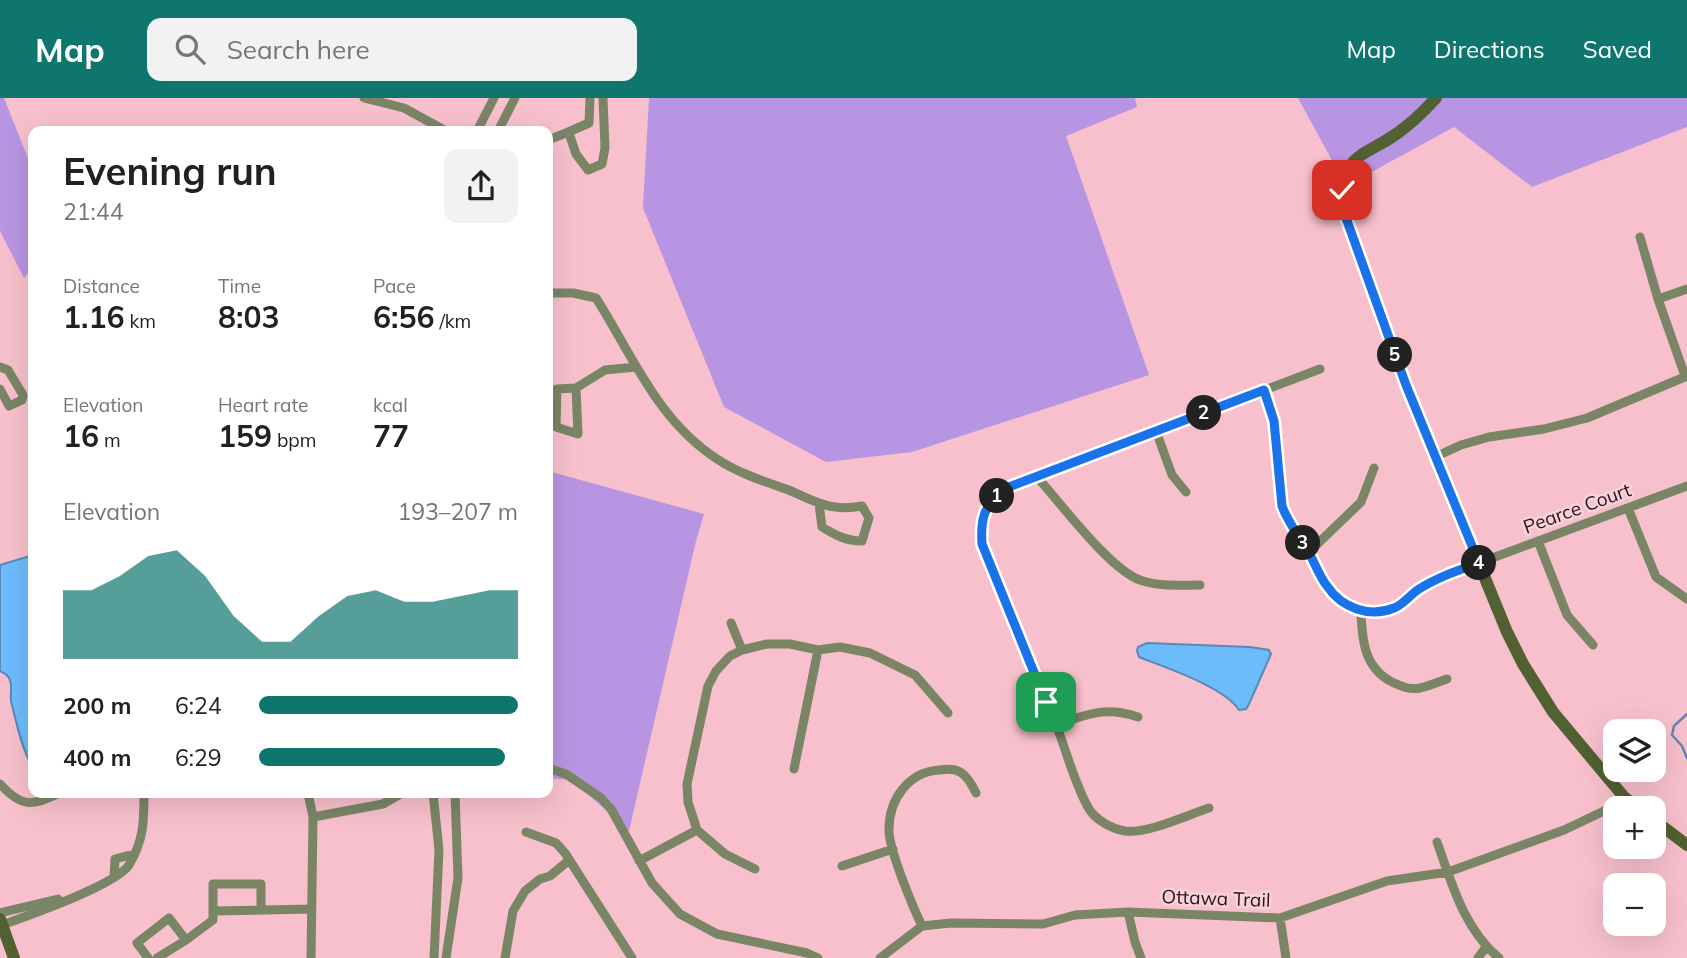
<!DOCTYPE html>
<html lang="en">
<head>
<meta charset="utf-8">
<style>
  :root { --surface:#fff; --page:#f2f2f2; --text:#202124; --muted:#757577; --accent:#0f766e }
  body { margin:0; font-family:Mulish,sans-serif; background:var(--page); color:var(--text); height:100vh; display:flex; flex-direction:column; font-size:26px; white-space:nowrap }
  * { box-sizing:border-box; margin:0 }
  p { font-size:23px; color:var(--muted) }
  .icon { flex:none; width:38px; height:38px; fill:none; stroke:currentColor; stroke-width:2; stroke-linecap:round; stroke-linejoin:round }
  .map { position:relative; flex:1; overflow:hidden }
  .sheet { position:absolute; left:28px; top:28px; width:525px; height:672px; display:flex; flex-direction:column; background:var(--surface); border-radius:14px; box-shadow:0 7px 28px #0002 }
  .sheet>* { flex:none }
  .buttons { position:absolute; left:1603px; top:621px; display:grid; gap:14px }
  .buttons a { display:grid; place-items:center; width:63px; height:63px; border-radius:14px; background:var(--surface); box-shadow:0 7px 28px #0002; font-size:35px }
  .pin { position:absolute; display:grid; place-items:center; width:60px; height:60px; color:#fff; margin:-30px; border-radius:14px; box-shadow:0 4px 10px #0006 }
  .km { position:absolute; width:35px; height:35px; margin:-18px; border-radius:50%; background:#222; color:#fff; font-size:19px; line-height:35px; text-align:center }
  .round { display:grid; place-items:center; flex:none; width:74px; height:74px; border-radius:14px; background:var(--page) }
  .overview { display:flex; align-items:center; justify-content:space-between; height:119px; padding:0 35px }
  h1 { font-size:38px; font-weight:700; line-height:52px }
  .figures { display:grid; grid-template-columns:repeat(3,1fr); gap:10px; height:119px; padding:7px 35px }
  .figures div { display:grid; align-content:center }
  .figures b { font-size:30px; font-weight:700 }
  .figures small { font-size:19px; font-weight:400 }
  .figures p { font-size:19px }
  .chart { height:196px; padding:14px 35px }
  .chart p { display:flex; justify-content:space-between }
  .chart svg { width:100%; height:126px; margin-top:7px; fill:var(--accent); opacity:.7 }
  ul { padding:0 35px; list-style:none; font-size:23px }
  li { display:grid; grid-template-columns:112px 84px 1fr; align-items:center; height:52px }
  li i { height:18px; border-radius:9px; background:var(--accent) }
  header { display:flex; align-items:center; gap:42px; box-sizing:border-box; height:98px; padding:0 35px; background:var(--accent); color:#fff }
  header strong { font-size:33px }
  nav { display:flex; gap:38px; margin-inline-start:auto; font-size:24px }
  .search { width:490px; height:63px; background:var(--page); display:flex; align-items:center; gap:18px; box-sizing:border-box; padding:0 24px; border-radius:14px; color:var(--muted); font-size:26px }
  .map>svg:first-child { display:block }
  .green { fill:#b895e2 }
  .water { fill:#6cbcfc; stroke:#5a88b8; stroke-width:2 }
  .lines { fill:none; stroke-linecap:round; stroke-linejoin:round }
  .stream { stroke:#5a88b8; stroke-width:2.5 }
  .street { stroke:#7a8566; stroke-width:9 }
  .secondary { stroke:#516132; stroke-width:12 }
  .route-casing { stroke:#fff; stroke-width:14 }
  .route { stroke:#1a73e8; stroke-width:9 }
  .labels { text-anchor:middle; stroke-width:5; stroke-linejoin:round; paint-order:stroke }
  .street-label { font-size:19px; fill:#2f0f18; stroke:#f8d3da }
</style>
</head>
<body>
<header>
<strong>Map</strong>
<div class="search"><svg class="icon" aria-label="search" viewBox="0 0 24 24"><circle cx="10" cy="10" r="6"/><path d="M15 15l6 6"/></svg>Search here</div>
<nav><a>Map</a><a>Directions</a><a>Saved</a></nav>
</header>
<div class="map">
<svg width="1687" height="860" viewBox="0 0 1687 860">
  <rect width="100%" height="100%" fill="#f7c0cc"/>
  <path class="green" d="M0 0H4L33 73V169L24 180 0 133Z
    M649 0H1135L1137 9 1066 38 1149 277 912 354 826 364 724 309 643 110Z
    M1298 0H1687V29L1532 89 1454 29 1346 88Z
    M548 373 704 416 696 443 629 733 572 682 548 680Z"/>
  <path class="water" d="M33 457V668C23 657 15 619 11 603 10 595 13 587 9 580 6 575 5 576 0 573V467Z
    M1147 545 1250 549 1269 552 1271 556 1249 606 1246 611 1239 612C1225 589 1164 569 1139 559L1137 553 1138 549Z"/>
  <g class="lines">
    <path class="stream" d="M1687 616 1674 628 1672 637 1682 648 1687 660"/>
    <path class="street" d="M364 0 404 10 446 33
      M590 0 589 25 566 35H569L576 56 588 72 602 66 605 50 603 0
      M477 33 494 0
      M498 33 515 0
      M548 42 566 35
      M1640 139 1658 201 1685 278
      M548 195H573L596 200C633 258 657 322 717 361 738 375 763 383 786 391 816 403 829 414 862 408L869 420 862 443C846 443 835 437 822 429L819 406
      M1658 201 1687 191
      M0 269 8 272 23 297 22 302 9 308 0 291
      M576 290 578 336 556 329 557 291 576 290 605 272 636 269
      M1264 292 1274 323 1282 408C1288 425 1299 438 1309 454 1329 488 1342 526 1392 511 1401 508 1410 498 1418 492 1425 487 1434 483 1441 479L1687 388
      M1156 333 1172 377 1186 394
      M1437 358 1461 347 1489 339 1544 331 1587 320 1687 278
      M1036 378C1060 404 1109 471 1140 482 1159 489 1181 487 1200 487
      M1628 410 1656 479 1687 501
      M1538 443 1567 517 1593 547
      M1309 454 1361 404 1374 370
      M1361 514C1362 542 1364 571 1394 585 1403 589 1410 592 1420 590 1429 588 1438 584 1447 581
      M731 525 742 552
      M1058 626C1089 616 1105 608 1138 619
      M548 670 566 676 601 700 611 711 652 785 680 816 717 836 807 855 818 860
      M794 671 818 552
      M0 686C21 709 32 709 59 695
      M308 695 313 719 311 860
      M433 695 439 752 434 860
      M1209 710C1187 717 1148 736 1125 733 1112 731 1096 722 1089 711 1070 678 1064 638 1046 604L982 446C980 419 985 407 1006 390L1320 271
      M313 719 383 706 402 695
      M526 734 556 745 565 755 632 860
      M1437 744C1452 786 1464 831 1499 860
      M639 763 697 732
      M842 768 893 751
      M755 771 725 756 697 732 688 704 687 686 708 588 716 573 730 558 742 552 767 546H790L818 552 840 549 870 555 915 577 948 615
      M114 779 115 761 134 756
      M214 813 311 811
      M1128 814 1135 844 1141 860
      M0 815 58 801
      M1280 820 1286 860
      M2 827C27 818 116 787 129 767 144 742 144 723 144 695
      M922 828C913 809 888 750 889 731 889 702 908 674 939 672 948 671 957 670 964 677 969 681 973 689 976 695
      M186 842 213 822V786H261V812
      M148 860 137 845 169 820 186 842 157 860
      M446 860 458 780 455 695
      M505 860 513 813 525 793 540 781 550 778 568 763
      M880 860 922 828 951 825 1043 826 1075 817 1128 814 1280 820 1387 783 1448 774 1564 732 1604 713 1624 699
      M1478 860 1486 849"/>
    <path class="secondary" d="M1436 0C1425 12 1413 24 1399 34 1364 60 1344 52 1341 106L1406 287 1507 534 1523 566 1553 614 1624 699 1639 710
      M1654 722 1687 747
      M0 821 14 860"/>
  </g>
  <g class="lines">
    <defs>
      <path id="route" d="M1046 604 982 446C980 418 985 407 1006 390L1264 292 1274 323 1282 408C1288 425 1300 439 1309 455 1315 465 1319 478 1327 488 1342 510 1369 520 1394 510 1403 507 1411 496 1419 491 1438 479 1459 472 1479 465L1406 287 1341 106 1342 92"/>
    </defs>
    <use href="#route" class="route-casing"/>
    <use href="#route" class="route"/>
  </g>
  <g class="labels">
    <g class="street-label">
      <text transform="translate(1577 410) rotate(-20)" y="7">Pearce Court</text>
      <text transform="translate(1216 800) rotate(2)" y="7">Ottawa Trail</text>
    </g>
  </g>
</svg>
<div class="buttons">
<a><svg class="icon" aria-label="layers" viewBox="0 0 24 24"><path d="M12 4l9 5-9 5-9-5zM3 14l9 5 9-5"/></svg></a>
<a>+</a>
<a>−</a>
</div>
<div class="pin" style="left:1046px;top:604px;background:#1e9e55"><svg class="icon" aria-label="arrive" viewBox="0 0 24 24"><path d="M6 21V4h12l-3 4 3 4H6"/></svg></div>
<div class="pin" style="left:1342px;top:92px;background:#d93025"><svg class="icon" aria-label="check" viewBox="0 0 24 24"><path d="M5 12l5 5 9-10"/></svg></div>
<b class="km" style="left:997px;top:398px">1</b>
<b class="km" style="left:1204px;top:315px">2</b>
<b class="km" style="left:1303px;top:445px">3</b>
<b class="km" style="left:1479px;top:465px">4</b>
<b class="km" style="left:1395px;top:257px">5</b>
<section class="sheet">
<div class="overview"><div><h1>Evening run</h1><p>21:44</p></div><a class="round"><svg class="icon" aria-label="share" viewBox="0 0 24 24"><path d="M12 15V3M7 8l5-5 5 5M5 13v7h14v-7"/></svg></a></div>
<div class="figures">
<div><p>Distance</p><b>1.16<small> km</small></b></div>
<div><p>Time</p><b>8:03</b></div>
<div><p>Pace</p><b>6:56<small> /km</small></b></div>
</div>
<div class="figures">
<div><p>Elevation</p><b>16<small> m</small></b></div>
<div><p>Heart rate</p><b>159<small> bpm</small></b></div>
<div><p>kcal</p><b>77</b></div>
</div>
<div class="chart"><p><span>Elevation</span>193–207 m</p>
<svg viewBox="0 0 160 44" preserveAspectRatio="none"><path d="M0 44V20L10 20L20 15L30 8L40 6L50 15L60 29L70 38L80 38L90 29L100 22L110 20L120 24L130 24L140 22L150 20L160 20V44z"/></svg>
</div>
<ul>
<li><b>200 m</b>6:24<i style="width:100%"></i></li>
<li><b>400 m</b>6:29<i style="width:95%"></i></li>
</ul>
</section>
</div>
</body>
</html>
